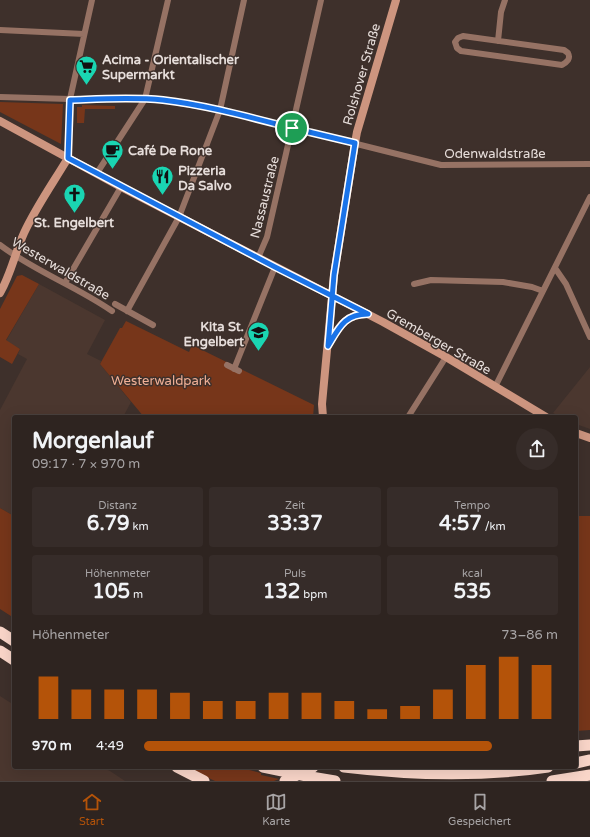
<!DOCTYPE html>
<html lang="de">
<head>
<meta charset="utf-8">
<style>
  :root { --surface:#2e2420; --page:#362c29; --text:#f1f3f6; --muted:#a7a4a5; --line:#49413e; --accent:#b45309 }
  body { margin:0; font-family:"Varela Round",sans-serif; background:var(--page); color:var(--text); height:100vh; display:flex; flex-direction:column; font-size:15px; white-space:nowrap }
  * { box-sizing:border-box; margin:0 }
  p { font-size:13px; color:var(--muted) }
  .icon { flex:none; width:22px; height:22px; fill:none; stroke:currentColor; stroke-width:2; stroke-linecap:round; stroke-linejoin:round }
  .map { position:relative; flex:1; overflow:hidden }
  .details { position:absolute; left:12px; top:415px; width:566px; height:354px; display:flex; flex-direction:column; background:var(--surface); border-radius:4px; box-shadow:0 4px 16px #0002,0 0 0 1px var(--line) }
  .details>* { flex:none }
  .pin { position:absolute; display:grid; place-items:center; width:34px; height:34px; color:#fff; margin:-17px; border:2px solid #fff; border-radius:50%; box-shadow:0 1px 4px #0007 }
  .round { display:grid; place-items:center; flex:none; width:42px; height:42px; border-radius:21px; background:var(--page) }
  .overview { display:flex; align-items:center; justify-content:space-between; height:68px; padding:0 20px }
  h1 { font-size:22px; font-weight:800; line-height:30px }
  .stats { display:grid; grid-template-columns:repeat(3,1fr); gap:6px; height:68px; padding:4px 20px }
  .stats div { display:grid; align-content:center; border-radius:4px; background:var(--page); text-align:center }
  .stats b { font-size:20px; font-weight:800 }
  .stats small { font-size:11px; font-weight:400 }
  .stats p { font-size:11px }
  .chart { height:112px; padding:8px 20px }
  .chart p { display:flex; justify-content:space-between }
  .chart svg { width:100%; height:72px; margin-top:4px; stroke:var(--accent); stroke-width:6 }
  ul { padding:0 20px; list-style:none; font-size:13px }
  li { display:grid; grid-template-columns:64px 48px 1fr; align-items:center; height:30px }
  li i { height:10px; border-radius:5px; background:var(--accent) }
  .dock { display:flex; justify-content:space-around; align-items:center; height:56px; border-top:1px solid var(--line); background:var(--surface); font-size:11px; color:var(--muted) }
  .dock a { display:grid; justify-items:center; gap:2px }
  .dock .on { color:var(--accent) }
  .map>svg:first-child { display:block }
  .built { fill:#4b372f }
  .green { fill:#77361a }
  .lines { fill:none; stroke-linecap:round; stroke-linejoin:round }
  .street { stroke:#967264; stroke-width:6 }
  .secondary { stroke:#cd957f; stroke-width:8 }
  .highway { stroke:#fad6c9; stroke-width:11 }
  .highway-bridge { stroke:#fad6c9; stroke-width:11 }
  .route-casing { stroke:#fff; stroke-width:8 }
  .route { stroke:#1a73e8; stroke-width:5 }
  .labels { text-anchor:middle; stroke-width:3; stroke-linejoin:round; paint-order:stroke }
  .poi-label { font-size:13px; font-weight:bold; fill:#e7dedb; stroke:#3e302b; text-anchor:start }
  .street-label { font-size:13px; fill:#e7dedb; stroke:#3e302b }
  .park-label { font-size:13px; fill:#f1b096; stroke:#3e302b }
</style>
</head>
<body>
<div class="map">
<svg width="590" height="781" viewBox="0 0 590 781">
  <rect width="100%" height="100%" fill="#3e302b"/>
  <path class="built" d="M39 284 105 320 87 354 101 361 100 364 131 402 123 417H14V516L0 508V410L27 359 18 354 20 349 6 341Z
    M590 367V429L576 424V417H561L553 413Z
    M0 696 14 705V767H100L110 771 125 781H0Z"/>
  <path class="green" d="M0 102 63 104 61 144 0 112Z
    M82 105 115 106V109H85L84 123H77V107H82Z
    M22 275 39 284 6 340 20 349 12 364 0 357V309L17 276Z
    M126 321 189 352 192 345 314 405 313 417H144L100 364 120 328H122Z
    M0 508 14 516V618L0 609Z
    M576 516H590V730L576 731Z
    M185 767H238L261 773V775L279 779 274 781H215Z"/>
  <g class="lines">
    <path class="street" d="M0 30 84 34
      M463 36 564 50 568 53C571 59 567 62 562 65L461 51 457 48 455 42 458 38Z
      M498 41 501 12 505 0
      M0 97 70 99H145L163 100 220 110 441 165 590 164
      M68 158 70 99 92 0
      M97 173 145 99 168 0
      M0 245C34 271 76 286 112 311
      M258 258 267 237 321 0
      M555 268 566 284 590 337
      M65 283 121 187
      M414 284 431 280 503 282 532 287 543 291
      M115 304 153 325
      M127 311 179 217 220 110 244 0
      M227 365 239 371
      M234 369 275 267
      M495 387 590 197
      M408 417 446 357"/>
    <path class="secondary" d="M0 121 121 187 383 322 446 357 546 417
      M0 293C11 274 15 253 24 233 36 207 53 183 68 158
      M329 343C339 327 346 314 366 314
      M323 417 322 404 334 275 355 143 357 132 396 0
      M576 433 590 438"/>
    <path class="highway" d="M0 632 14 641
      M0 651 14 660
      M576 746 590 745
      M576 763 590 760
      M177 767 204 781
      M344 767C411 775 481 777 548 767
      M285 781 313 767
      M552 781 590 775"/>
    <path class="highway-bridge" d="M263 767 311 777 335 781"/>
  </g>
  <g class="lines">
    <defs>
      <path id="route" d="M292 128C249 117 206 105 163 100 132 97 101 99 70 100L68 158 275 267 368 314C344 314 339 328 328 346 330 322 332 298 334 275L355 143 292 128"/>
    </defs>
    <use href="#route" class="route-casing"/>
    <use href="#route" class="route"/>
  </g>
  <defs>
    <symbol id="supermarket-pin" viewBox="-11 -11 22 30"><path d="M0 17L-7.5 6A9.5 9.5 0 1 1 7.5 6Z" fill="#1ad5b2" stroke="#3e302b"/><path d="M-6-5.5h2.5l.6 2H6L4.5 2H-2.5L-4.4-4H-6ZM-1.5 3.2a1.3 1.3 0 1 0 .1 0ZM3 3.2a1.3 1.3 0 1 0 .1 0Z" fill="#111"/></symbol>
    <symbol id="cafe-pin" viewBox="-11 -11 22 30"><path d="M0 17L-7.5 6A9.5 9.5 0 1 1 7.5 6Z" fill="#1ad5b2" stroke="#3e302b"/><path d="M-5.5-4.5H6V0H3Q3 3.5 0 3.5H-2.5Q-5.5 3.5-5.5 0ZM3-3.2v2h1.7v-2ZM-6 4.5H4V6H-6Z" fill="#111"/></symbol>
    <symbol id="restaurant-pin" viewBox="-11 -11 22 30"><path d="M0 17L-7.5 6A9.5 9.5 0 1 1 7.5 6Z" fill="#1ad5b2" stroke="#3e302b"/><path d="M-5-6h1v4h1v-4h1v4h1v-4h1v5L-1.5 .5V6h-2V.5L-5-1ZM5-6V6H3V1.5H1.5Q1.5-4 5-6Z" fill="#111"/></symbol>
    <symbol id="church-pin" viewBox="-11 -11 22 30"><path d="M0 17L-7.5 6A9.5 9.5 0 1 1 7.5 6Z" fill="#1ad5b2" stroke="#3e302b"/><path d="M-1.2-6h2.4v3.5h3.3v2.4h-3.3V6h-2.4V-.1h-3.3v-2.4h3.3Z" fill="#111"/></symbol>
    <symbol id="school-pin" viewBox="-11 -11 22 30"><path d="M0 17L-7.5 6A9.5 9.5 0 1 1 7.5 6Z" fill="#1ad5b2" stroke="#3e302b"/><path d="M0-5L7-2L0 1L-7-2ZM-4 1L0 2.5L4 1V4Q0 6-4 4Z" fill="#111"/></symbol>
  </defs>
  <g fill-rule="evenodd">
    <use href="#supermarket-pin" x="74" y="54" width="25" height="34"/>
    <use href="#cafe-pin" x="100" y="138" width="25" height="34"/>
    <use href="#restaurant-pin" x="150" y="164" width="25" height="34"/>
    <use href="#church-pin" x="62" y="182" width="25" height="34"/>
    <use href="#school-pin" x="246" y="320" width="25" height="34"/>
  </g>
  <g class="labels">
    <g class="poi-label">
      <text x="102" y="64">Acima - Orientalischer<tspan x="102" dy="15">Supermarkt</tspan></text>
      <text x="128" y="155">Café De Rone</text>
      <text x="178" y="175">Pizzeria<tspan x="178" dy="15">Da Salvo</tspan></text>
      <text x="74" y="227" text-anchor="middle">St. Engelbert</text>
      <text x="244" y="331" text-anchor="end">Kita St.<tspan x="244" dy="15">Engelbert</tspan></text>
    </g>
    <g class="street-label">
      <text transform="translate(361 74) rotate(-74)" y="5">Rolshover Straße</text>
      <text x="495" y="158">Odenwaldstraße</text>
      <text transform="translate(264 197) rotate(-76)" y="5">Nassaustraße</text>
      <text transform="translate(61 268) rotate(30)" y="5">Westerwaldstraße</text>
      <text transform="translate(439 341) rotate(30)" y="5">Gremberger Straße</text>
    </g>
    <g class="park-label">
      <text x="161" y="385">Westerwaldpark</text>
    </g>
  </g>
</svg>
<div class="pin" style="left:292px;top:128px;background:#1e9e55"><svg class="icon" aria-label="arrive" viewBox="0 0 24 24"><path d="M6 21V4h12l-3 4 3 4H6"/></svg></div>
<section class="details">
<div class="overview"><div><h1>Morgenlauf</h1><p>09:17 · 7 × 970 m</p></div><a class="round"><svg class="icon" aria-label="share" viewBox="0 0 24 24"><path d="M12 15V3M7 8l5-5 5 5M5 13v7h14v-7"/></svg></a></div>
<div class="stats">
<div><p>Distanz</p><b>6.79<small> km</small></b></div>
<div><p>Zeit</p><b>33:37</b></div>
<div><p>Tempo</p><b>4:57<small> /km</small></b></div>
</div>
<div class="stats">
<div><p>Höhenmeter</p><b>105<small> m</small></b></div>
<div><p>Puls</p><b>132<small> bpm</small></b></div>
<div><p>kcal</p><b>535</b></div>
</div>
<div class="chart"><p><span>Höhenmeter</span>73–86 m</p>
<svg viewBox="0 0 160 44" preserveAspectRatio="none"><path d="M5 44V18M15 44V26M25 44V26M35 44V26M45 44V28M55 44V33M65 44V33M75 44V28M85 44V28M95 44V33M105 44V38M115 44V36M125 44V26M135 44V11M145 44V6M155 44V11"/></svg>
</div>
<ul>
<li><b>970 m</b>4:49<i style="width:84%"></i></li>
</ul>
</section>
</div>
<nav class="dock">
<a class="on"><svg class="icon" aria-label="home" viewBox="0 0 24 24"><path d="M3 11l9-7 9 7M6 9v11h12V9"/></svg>Start</a>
<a><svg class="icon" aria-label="map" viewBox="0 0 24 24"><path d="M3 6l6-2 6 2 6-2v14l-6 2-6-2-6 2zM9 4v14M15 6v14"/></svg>Karte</a>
<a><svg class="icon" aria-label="saved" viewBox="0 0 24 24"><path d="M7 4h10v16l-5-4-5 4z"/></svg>Gespeichert</a>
</nav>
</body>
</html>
